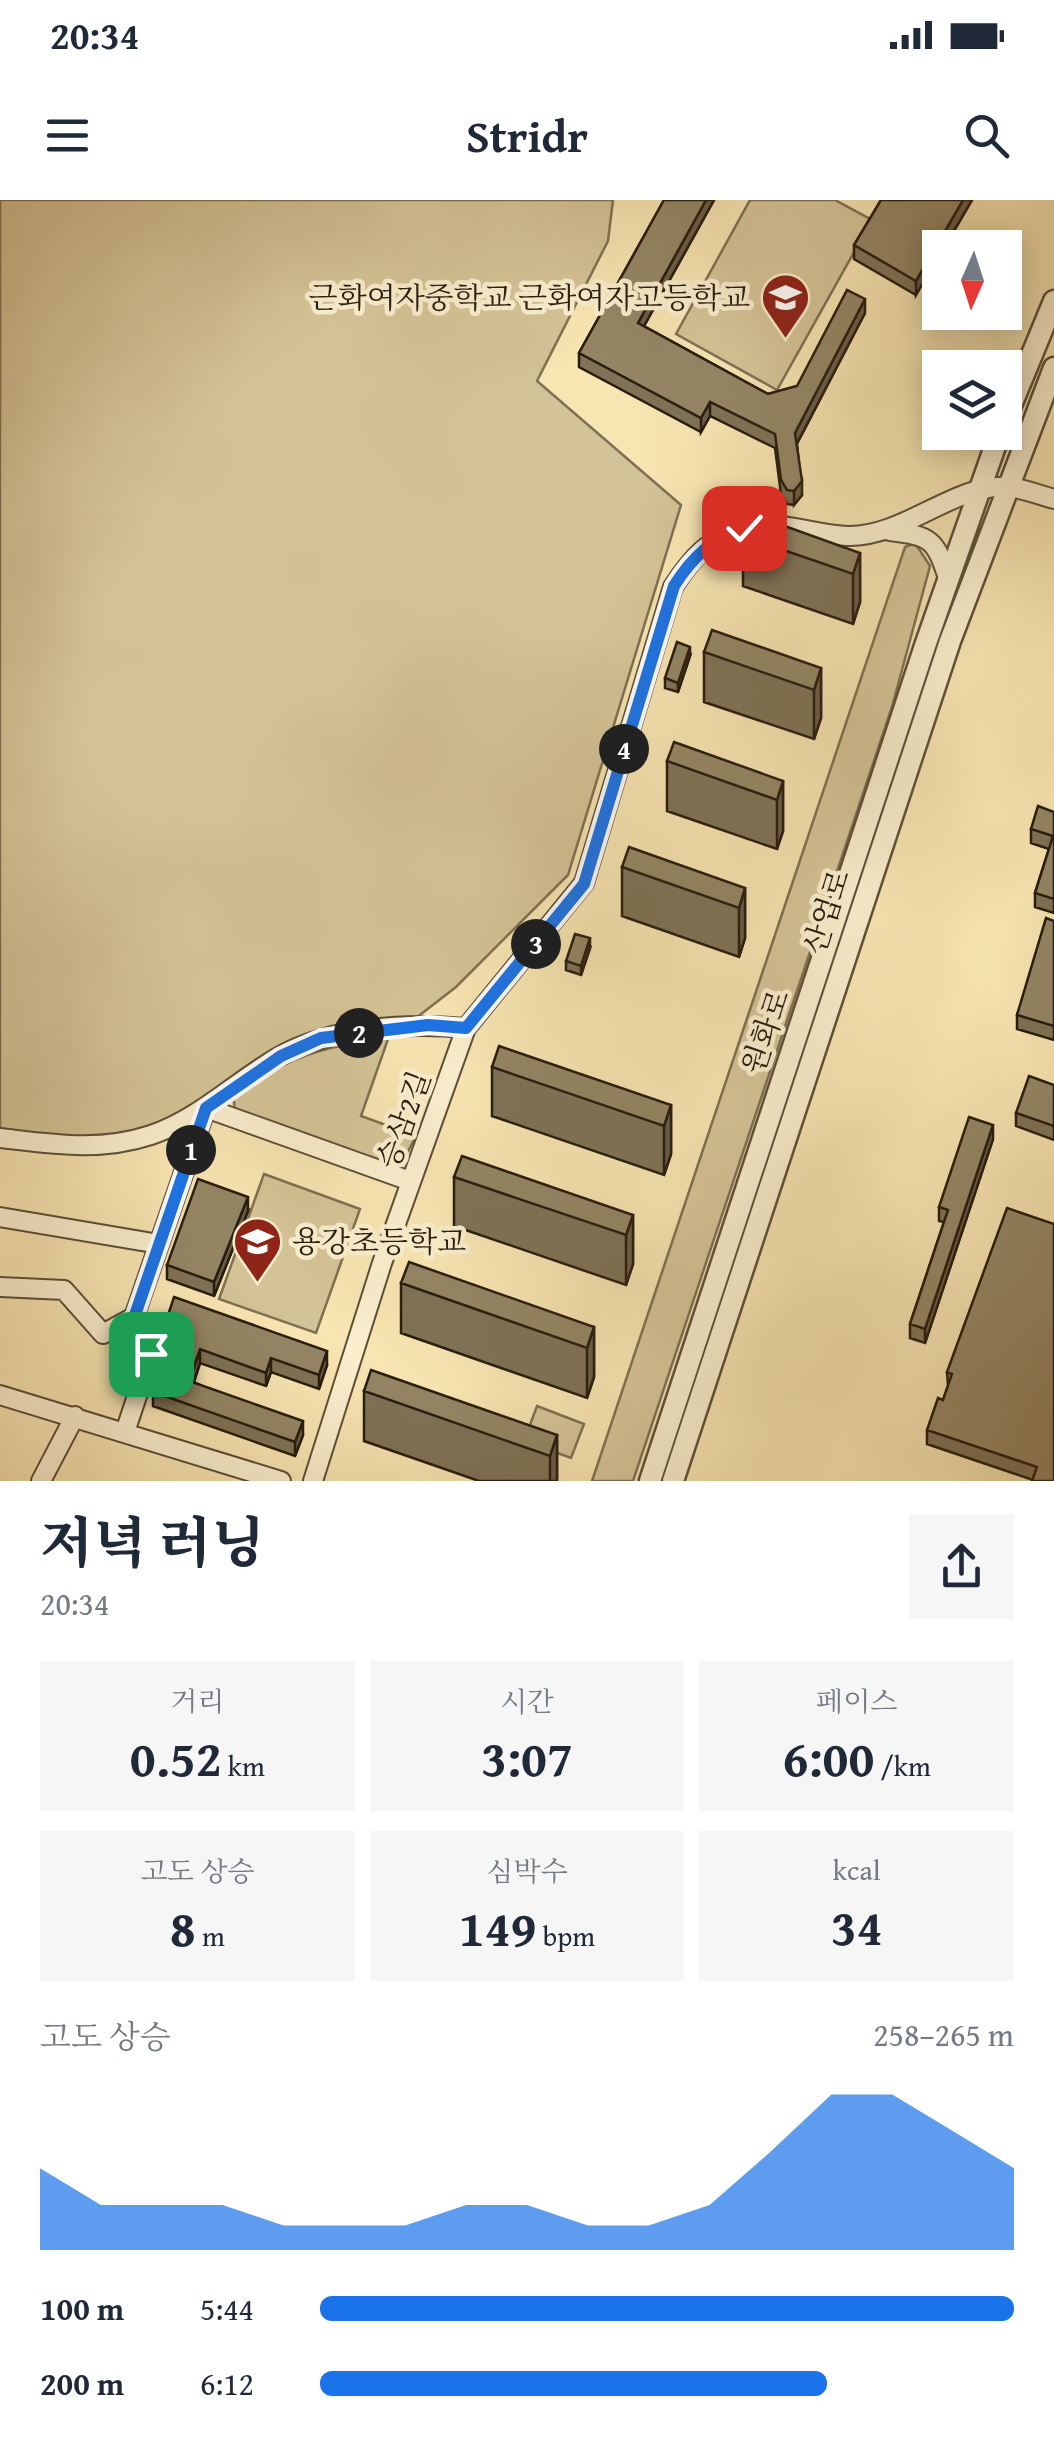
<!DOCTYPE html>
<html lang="ko">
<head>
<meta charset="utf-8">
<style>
  :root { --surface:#fff; --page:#f6f6f7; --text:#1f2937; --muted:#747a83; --accent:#1a73e8 }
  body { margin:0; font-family:"Gentium Book Plus","Noto Serif KR",serif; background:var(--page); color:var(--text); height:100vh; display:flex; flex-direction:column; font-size:38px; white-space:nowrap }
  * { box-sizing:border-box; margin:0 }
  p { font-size:32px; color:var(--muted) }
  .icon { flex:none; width:55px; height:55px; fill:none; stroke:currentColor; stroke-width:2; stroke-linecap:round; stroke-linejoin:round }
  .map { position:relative; height:1281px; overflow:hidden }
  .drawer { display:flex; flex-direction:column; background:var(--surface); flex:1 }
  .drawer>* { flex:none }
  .needle { width:65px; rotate:183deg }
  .fabs { position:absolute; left:922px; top:30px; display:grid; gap:20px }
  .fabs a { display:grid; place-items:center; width:100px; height:100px; border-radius:0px; background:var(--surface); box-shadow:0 5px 25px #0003; font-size:50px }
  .pin { position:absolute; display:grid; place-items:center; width:85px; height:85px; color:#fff; margin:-42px; border-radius:20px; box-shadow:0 5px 15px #0006 }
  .km { position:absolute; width:50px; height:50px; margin:-25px; border-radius:50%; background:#222; color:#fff; font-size:28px; line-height:50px; text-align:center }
  .round { display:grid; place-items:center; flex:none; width:105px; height:105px; border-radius:0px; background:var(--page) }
  .summary { display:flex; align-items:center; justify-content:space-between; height:170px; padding:0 40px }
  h1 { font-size:55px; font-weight:800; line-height:75px }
  .stats { display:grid; grid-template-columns:repeat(3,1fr); gap:15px; height:170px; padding:10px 40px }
  .stats div { display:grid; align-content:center; border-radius:0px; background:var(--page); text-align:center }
  .stats b { font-size:50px; font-weight:800 }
  .stats small { font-size:28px; font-weight:400 }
  .stats p { font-size:28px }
  .chart { height:280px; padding:20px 40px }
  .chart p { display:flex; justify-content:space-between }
  .chart svg { width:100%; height:180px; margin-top:10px; fill:var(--accent); opacity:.7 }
  ul { padding:0 40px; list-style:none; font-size:32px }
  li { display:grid; grid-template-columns:160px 120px 1fr; align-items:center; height:75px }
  li i { height:25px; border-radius:12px; background:var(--accent) }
  .status { display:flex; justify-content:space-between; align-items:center; height:70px; padding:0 50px; background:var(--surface); direction:ltr }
  .status svg { height:28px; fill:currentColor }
  header { display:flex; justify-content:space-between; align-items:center; height:130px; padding:0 40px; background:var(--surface); font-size:45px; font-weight:800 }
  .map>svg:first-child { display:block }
  .green { fill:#d4c396; stroke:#7e7052; stroke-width:2.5 }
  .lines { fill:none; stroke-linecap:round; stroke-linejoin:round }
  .minor-casing { stroke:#5c4f38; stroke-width:22 }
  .tertiary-casing { stroke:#5c4f38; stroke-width:25 }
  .minor { stroke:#faeecd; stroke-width:18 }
  .tertiary { stroke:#faeecd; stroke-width:20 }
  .wall { fill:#7f7256; stroke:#281d0f; stroke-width:2.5 }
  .shaded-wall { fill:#685d46; stroke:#281d0f; stroke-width:2.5 }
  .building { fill:#948564; stroke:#281d0f; stroke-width:2.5 }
  .route-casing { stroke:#fff; stroke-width:20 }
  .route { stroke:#1a73e8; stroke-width:12 }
  .labels { text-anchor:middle; stroke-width:9; stroke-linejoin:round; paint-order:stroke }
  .poi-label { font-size:30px; fill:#281d0f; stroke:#faeecd; text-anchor:end }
  .street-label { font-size:30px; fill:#281d0f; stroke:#faeecd }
</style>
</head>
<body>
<div class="status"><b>20:34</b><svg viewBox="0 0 49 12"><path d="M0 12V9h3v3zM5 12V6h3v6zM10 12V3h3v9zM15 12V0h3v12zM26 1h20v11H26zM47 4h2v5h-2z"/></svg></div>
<header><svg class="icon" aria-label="menu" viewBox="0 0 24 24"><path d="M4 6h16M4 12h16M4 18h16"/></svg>Stridr<svg class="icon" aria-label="search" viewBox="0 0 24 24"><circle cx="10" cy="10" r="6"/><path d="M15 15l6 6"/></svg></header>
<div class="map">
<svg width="1054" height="1281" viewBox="0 0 1054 1281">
  <rect width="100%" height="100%" fill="#f7e5b2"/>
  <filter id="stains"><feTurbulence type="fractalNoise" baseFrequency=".002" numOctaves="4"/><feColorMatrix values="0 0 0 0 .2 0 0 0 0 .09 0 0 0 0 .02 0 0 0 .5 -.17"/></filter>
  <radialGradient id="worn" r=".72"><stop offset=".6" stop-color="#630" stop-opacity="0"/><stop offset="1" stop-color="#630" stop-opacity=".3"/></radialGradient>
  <path class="green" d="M0 0H613L608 41 537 181 681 305 568 675 456 787 416 818 317 832 151 932 103 941 0 931Z
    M750 0H835L872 20 777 190 676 134Z
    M915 343 930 366 892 507 633 1281H592L905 347Z
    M388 839 361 916 416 936 399 969 235 912 233 893C289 858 323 845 388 839Z
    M264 974 360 1009 316 1133 219 1099Z
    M537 1206 584 1224 571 1258 524 1241Z"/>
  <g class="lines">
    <defs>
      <path id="minor" d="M890 331C931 336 935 339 948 378
        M0 938C52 944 100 952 151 935 199 919 236 881 280 856 334 826 407 823 466 828
        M0 1017 159 1044
        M0 1087 64 1090 103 1134 134 1117
        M0 1195 281 1281
        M125 1232 151 1154 134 1117 206 908 410 981
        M41 1281 75 1216
        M313 1281 382 1063 466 828 584 683 673 387C691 359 709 338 742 329 778 318 812 335 848 336 905 337 956 282 1009 287 1024 289 1040 295 1054 299"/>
      <path id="tertiary" d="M1005 220 1054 101
        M650 1281 925 446 1000 232
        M673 1281 950 441 1054 168"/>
    </defs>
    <use href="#minor" class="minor-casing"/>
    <use href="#tertiary" class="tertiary-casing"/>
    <use href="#minor" class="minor"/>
    <use href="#tertiary" class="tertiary"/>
  </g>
  <path class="wall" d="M664 0H714L644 126 768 194 797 186 865 113 797 244 802 295 794 305 787 304 781 294 775 248 710 216 701 232 579 167V153Z
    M881 0H972L944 48H940L916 95 854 59V45Z
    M743 336 860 353V402L853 424 743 386Z
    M704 452 821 468V518L814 539 704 502Z
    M690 456 678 492 665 488V478Z
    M667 561 783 581V631L777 649 667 611Z
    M1054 612V713L1035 707V693L1049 649 1031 643V629Z
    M622 667 745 688V738L739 757 622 716Z
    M1054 721V840L1017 829V815Z
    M590 748 581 775 566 770V761Z
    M492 867 671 905V954L664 975 492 916Z
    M1054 885V940L1016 926V913Z
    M993 939 925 1143 910 1138V1124L944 1022 939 1021V1007Z
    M454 977 633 1015V1064L626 1085 454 1026Z
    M248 1011 214 1096 167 1079V1065Z
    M1054 1024V1281L1033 1280 927 1244V1230L943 1200 948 1186 947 1172Z
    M401 1083 594 1127V1177L587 1198 401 1133Z
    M166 1121 327 1165 319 1189 271 1172 266 1186 200 1163 194 1182 303 1235 295 1256 153 1206V1192L179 1176 183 1165 180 1159 182 1141 166 1135Z
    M364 1191 557 1235V1281H479L364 1241Z"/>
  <path class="shaded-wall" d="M706 0H714L638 137V123Z
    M963 0H972L944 48H940V54L916 95V81Z
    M865 99V113L795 247V233Z
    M710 202V216L701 232V218Z
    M802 281V295L794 305V291Z
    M860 353V402L853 424V374Z
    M690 447V456L678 492V483Z
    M821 468V518L814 539V490Z
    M783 581V631L777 649V600Z
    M745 688V738L739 757V708Z
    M590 738V748L581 775V766Z
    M671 905V954L664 975V926Z
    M993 925V939L925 1143V1129Z
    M248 997V1011L214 1096V1082Z
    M633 1015V1064L626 1085V1035Z
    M594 1127V1177L587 1198V1148Z
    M200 1149V1163L189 1195V1181Z
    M327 1151V1165L319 1189V1175Z
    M271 1158V1172L266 1186V1173Z
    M303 1221V1235L295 1256V1242Z
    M557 1235V1281H550V1256Z"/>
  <path class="building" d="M664 0H706L638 123 768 194 797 186 847 90 865 99 795 233 802 281 794 291 787 290 781 280 775 234 710 202 701 218 579 153Z
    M881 0H963L916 81 854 45Z
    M751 314 860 353 853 374 743 336Z
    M712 430 821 468 814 490 704 452Z
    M677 442 690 447 678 483 665 478Z
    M674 542 783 581 777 600 667 561Z
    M1038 606 1054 612V699L1035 693 1053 636 1031 629Z
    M629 647 745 688 739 708 622 667Z
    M1046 718 1054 721V826L1017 815Z
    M575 734 590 738 581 766 566 761Z
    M499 846 671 905 664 926 492 867Z
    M1029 876 1054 885V926L1016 913Z
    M969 917 993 925 925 1129 910 1124 948 1010 939 1007Z
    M462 956 633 1015 626 1035 454 977Z
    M198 979 248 997 214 1082 167 1065Z
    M1007 1008 1054 1024V1281H1032L1037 1267 927 1230 938 1198 943 1200 952 1174 947 1172Z
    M409 1062 594 1127 587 1148 401 1083Z
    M174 1097 327 1151 319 1175 271 1158 266 1173 200 1149 189 1181 303 1221 295 1242 153 1192 161 1170 179 1176 186 1158 180 1145 186 1128 166 1121Z
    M371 1170 557 1235 550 1256 364 1191Z"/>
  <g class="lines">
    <defs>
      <path id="route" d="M151 1154 134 1118 206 908 281 856 321 838 428 825 466 828 584 684 674 386C693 356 711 340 744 328"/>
    </defs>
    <use href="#route" class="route-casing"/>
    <use href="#route" class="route"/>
  </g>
  <defs>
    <symbol id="school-pin" viewBox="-11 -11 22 30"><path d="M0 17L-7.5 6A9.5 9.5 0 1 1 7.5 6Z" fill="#8f2418" stroke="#faeecd"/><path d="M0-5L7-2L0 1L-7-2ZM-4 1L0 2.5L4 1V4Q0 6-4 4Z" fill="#fff"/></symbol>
  </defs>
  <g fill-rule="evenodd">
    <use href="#school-pin" x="758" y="70" width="55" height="75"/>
    <use href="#school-pin" x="230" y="1014" width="55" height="75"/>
  </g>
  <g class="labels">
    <g class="poi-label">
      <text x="750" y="108">근화여자중학교 근화여자고등학교</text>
      <text x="292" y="1052" text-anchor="start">용강초등학교</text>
    </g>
    <g class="street-label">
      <text transform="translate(827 712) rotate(-72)" y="10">산업로</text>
      <text transform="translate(766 832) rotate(-71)" y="10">원화로</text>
      <text transform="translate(404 920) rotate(-70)" y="10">승삼2길</text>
    </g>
  </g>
  <rect width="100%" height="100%" filter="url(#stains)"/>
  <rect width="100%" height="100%" fill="url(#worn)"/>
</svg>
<div class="fabs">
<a><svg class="needle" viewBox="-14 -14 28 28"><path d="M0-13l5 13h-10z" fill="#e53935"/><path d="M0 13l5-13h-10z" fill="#747a83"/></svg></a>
<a><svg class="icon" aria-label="layers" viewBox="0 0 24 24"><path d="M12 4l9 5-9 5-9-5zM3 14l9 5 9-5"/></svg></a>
</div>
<div class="pin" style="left:151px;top:1154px;background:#1e9e55"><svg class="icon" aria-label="arrive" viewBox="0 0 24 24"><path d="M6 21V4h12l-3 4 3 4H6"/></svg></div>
<div class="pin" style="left:744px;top:328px;background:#d93025"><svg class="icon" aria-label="check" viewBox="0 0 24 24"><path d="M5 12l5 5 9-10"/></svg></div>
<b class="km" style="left:191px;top:950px">1</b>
<b class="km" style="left:359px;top:833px">2</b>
<b class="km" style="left:536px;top:744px">3</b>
<b class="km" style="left:624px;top:549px">4</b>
</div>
<section class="drawer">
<div class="summary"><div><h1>저녁 러닝</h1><p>20:34</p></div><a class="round"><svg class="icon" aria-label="share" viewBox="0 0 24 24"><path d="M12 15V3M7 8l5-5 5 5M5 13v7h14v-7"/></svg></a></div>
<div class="stats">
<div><p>거리</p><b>0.52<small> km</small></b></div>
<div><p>시간</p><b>3:07</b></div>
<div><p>페이스</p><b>6:00<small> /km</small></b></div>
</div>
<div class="stats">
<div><p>고도 상승</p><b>8<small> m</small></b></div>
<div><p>심박수</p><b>149<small> bpm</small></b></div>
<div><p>kcal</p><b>34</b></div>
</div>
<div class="chart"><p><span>고도 상승</span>258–265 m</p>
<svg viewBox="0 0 160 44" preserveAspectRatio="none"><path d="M0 44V24L10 33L20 33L30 33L40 38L50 38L60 38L70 33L80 33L90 38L100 38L110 33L120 20L130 6L140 6L150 15L160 24V44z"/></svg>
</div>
<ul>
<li><b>100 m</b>5:44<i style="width:100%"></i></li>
<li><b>200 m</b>6:12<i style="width:73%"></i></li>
</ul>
</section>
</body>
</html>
